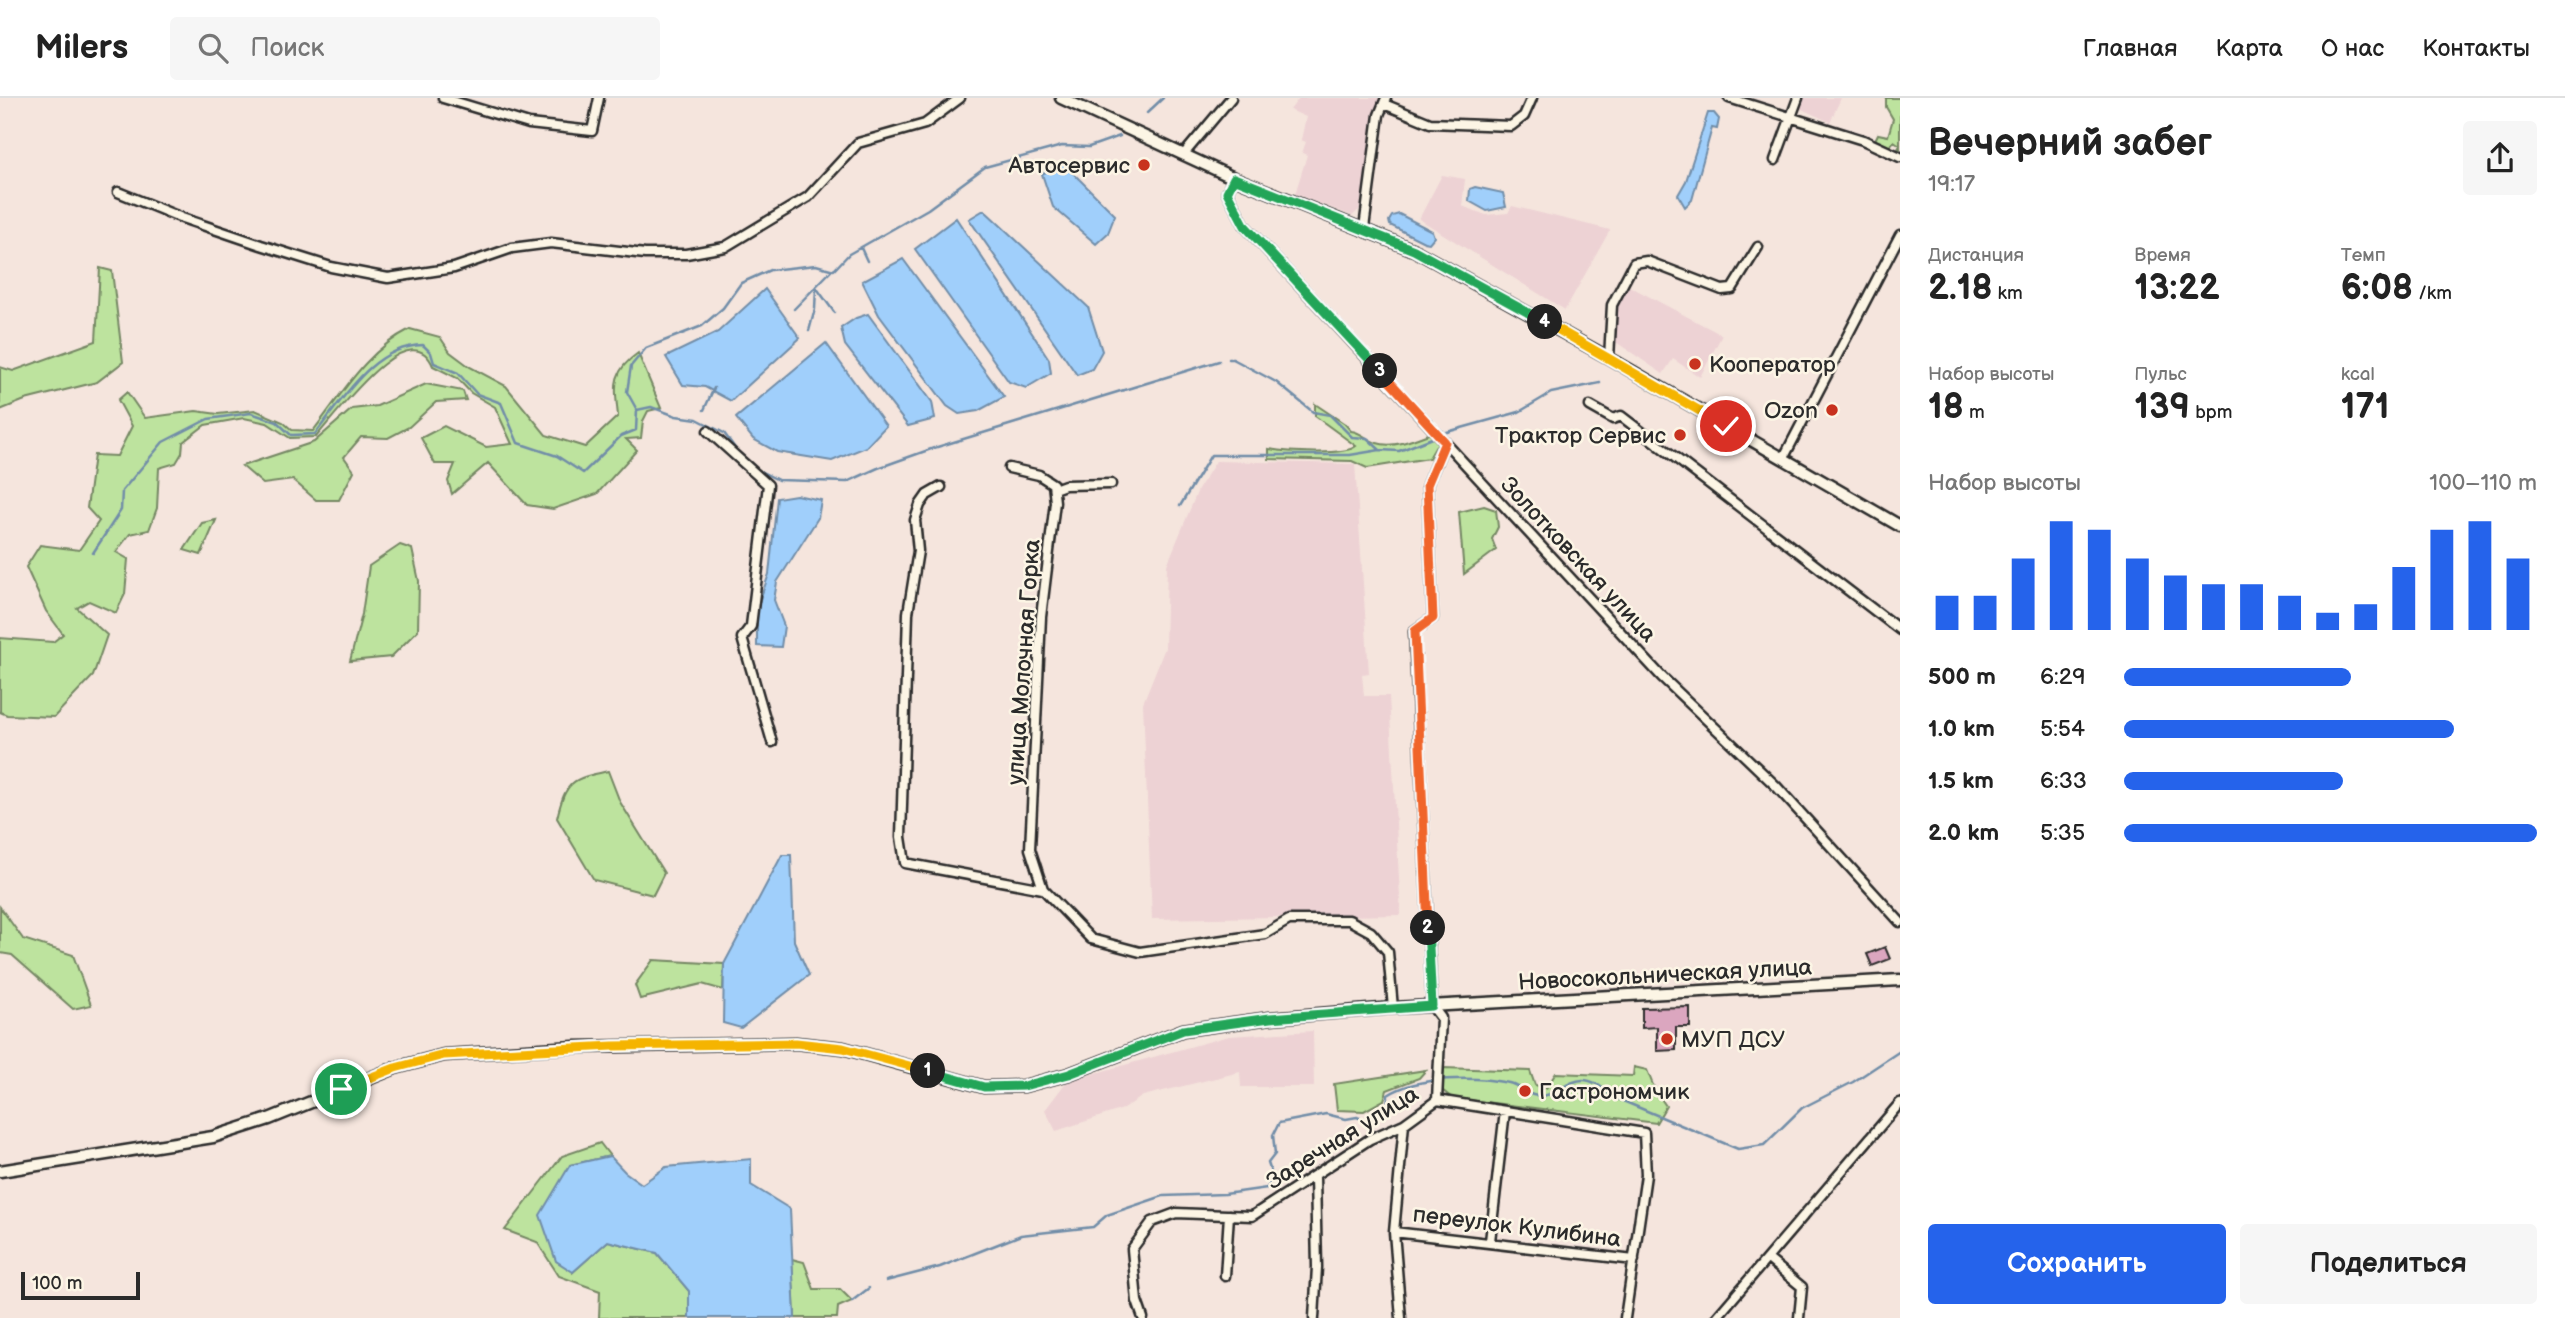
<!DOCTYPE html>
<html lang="ru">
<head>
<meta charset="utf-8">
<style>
  :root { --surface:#fff; --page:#f6f6f6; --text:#222; --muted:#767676; --line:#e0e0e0; --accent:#2563eb }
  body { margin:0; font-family:"Balsamiq Sans",sans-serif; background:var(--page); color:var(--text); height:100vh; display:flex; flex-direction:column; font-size:26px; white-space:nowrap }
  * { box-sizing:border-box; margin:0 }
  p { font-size:23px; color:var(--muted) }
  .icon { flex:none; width:38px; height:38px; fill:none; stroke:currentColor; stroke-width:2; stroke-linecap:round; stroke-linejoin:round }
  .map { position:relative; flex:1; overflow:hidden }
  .sheet { display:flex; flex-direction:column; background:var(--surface); width:665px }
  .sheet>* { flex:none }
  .scale { position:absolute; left:21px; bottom:18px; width:119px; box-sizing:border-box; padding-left:7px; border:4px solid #2b2b2b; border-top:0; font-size:19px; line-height:24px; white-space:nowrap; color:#2b2b2b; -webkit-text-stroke:5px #fcf5e5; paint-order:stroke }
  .pin { position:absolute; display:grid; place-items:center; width:60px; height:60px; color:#fff; margin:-30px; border:4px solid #fff; border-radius:50%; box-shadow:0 2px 7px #0007 }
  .km { position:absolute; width:35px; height:35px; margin:-18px; border-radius:50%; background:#222; color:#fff; font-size:19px; line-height:35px; text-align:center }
  .round { display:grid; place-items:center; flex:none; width:74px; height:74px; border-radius:7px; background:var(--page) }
  .head { display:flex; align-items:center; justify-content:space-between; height:119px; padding:0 28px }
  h1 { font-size:38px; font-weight:700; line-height:52px }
  .metrics { display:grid; grid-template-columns:repeat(3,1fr); gap:10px; height:119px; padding:7px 28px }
  .metrics div { display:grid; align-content:center }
  .metrics b { font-size:35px; font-weight:700 }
  .metrics small { font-size:19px; font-weight:400 }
  .metrics p { font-size:19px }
  .chart { height:196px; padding:14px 28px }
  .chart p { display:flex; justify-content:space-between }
  .chart svg { width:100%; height:126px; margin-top:7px; stroke:var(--accent); stroke-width:6 }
  .cta { display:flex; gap:14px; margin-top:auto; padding:14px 28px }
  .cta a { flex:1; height:80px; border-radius:7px; background:var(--accent); color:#fff; font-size:28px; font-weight:700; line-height:80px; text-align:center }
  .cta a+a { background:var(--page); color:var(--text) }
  ul { padding:0 28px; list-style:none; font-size:23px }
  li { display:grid; grid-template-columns:112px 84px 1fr; align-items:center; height:52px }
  li i { height:18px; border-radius:9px; background:var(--accent) }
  header { display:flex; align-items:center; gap:42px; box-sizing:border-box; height:98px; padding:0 35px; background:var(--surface); border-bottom:2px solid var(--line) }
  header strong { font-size:33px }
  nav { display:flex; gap:38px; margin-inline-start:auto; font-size:24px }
  .search { width:490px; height:63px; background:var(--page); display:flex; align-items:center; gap:18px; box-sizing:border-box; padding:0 24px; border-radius:7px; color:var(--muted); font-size:26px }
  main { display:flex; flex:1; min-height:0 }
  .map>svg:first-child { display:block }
  .built { fill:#edd2d4 }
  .green { fill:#bde39e; stroke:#748764; stroke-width:2 }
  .water { fill:#a0cffb; stroke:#718da8; stroke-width:2 }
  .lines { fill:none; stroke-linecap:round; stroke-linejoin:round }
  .stream { stroke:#718da8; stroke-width:2.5 }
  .building { fill:#dba6bf; stroke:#2b2b2b; stroke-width:2 }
  .minor-casing { stroke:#2b2b2b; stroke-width:13 }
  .major-casing { stroke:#2b2b2b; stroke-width:15 }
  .minor { stroke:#fcf5e5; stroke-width:8 }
  .major { stroke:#fcf5e5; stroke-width:10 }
  .split-1-casing { stroke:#fff; stroke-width:14 }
  .split-2-casing { stroke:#fff; stroke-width:14 }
  .split-3-casing { stroke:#fff; stroke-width:14 }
  .split-4-casing { stroke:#fff; stroke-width:14 }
  .split-5-casing { stroke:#fff; stroke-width:14 }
  .split-1 { stroke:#f5b400; stroke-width:9 }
  .split-2 { stroke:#22a559; stroke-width:9 }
  .split-3 { stroke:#f0652b; stroke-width:9 }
  .split-4 { stroke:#22a559; stroke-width:9 }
  .split-5 { stroke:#f5b400; stroke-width:9 }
  .poi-dot { fill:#c8321e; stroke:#fcf5e5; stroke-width:2.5 }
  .labels { text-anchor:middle; stroke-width:5; stroke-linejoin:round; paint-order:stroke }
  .poi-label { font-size:23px; fill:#2b2b2b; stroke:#fcf5e5; text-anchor:end }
  .street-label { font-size:23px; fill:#2b2b2b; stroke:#fcf5e5 }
</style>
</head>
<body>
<header>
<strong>Milers</strong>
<div class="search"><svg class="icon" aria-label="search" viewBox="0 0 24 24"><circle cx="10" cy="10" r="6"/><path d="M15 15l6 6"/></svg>Поиск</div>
<nav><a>Главная</a><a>Карта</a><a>О нас</a><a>Контакты</a></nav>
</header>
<main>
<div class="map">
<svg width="1900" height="1220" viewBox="0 0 1900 1220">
  <rect width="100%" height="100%" fill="#f5e5dd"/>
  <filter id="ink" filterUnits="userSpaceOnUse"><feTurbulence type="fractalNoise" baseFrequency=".0143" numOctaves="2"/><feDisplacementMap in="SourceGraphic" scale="14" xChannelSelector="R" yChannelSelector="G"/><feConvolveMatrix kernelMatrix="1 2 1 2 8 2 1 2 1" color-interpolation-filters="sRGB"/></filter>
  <g filter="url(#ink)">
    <path class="built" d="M1299 0H1380L1360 111 1352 118 1295 96 1307 57 1302 55 1306 44 1301 42 1306 19 1290 12Z
      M1799 0H1841L1830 24 1795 8Z
      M1442 77 1465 81 1462 108 1486 117 1508 115 1512 108 1610 132 1565 212 1419 121Z
      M1629 188 1722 237 1700 279 1673 261 1663 276 1613 242 1617 207Z
      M1216 363 1355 366 1369 575 1362 576 1364 598H1389L1401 817 1152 821 1143 605 1165 550 1167 467 1198 392Z
      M1313 933 1314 989H1241L1240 974 1143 998 1123 1011 1056 1033 1045 1012 1067 983 1229 938Z"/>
    <path class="green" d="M1886 0H1900V55L1897 53 1900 47 1894 43 1889 49 1875 42 1878 36 1888 38 1893 21 1886 9Z
      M100 170 112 173 123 264 97 284 25 302 0 312V269L13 273 96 243Z
      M410 231 440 239 450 254 470 269 506 288 546 337 585 349 618 318C615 288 611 274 638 255L661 310 648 313 643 323 641 340 626 341 637 352 597 396 553 411 527 407 488 365 452 396 448 383 455 366H435L421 340 444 328 486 349 512 346 495 309 471 295 457 280 433 268C410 213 335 318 316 339L290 340 267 325 244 320 205 327 183 344 182 355 176 365 159 370 157 410 149 432 130 436 116 454 128 461 125 496 116 515 89 503 77 510 107 537 93 578 54 619 7 617 0 614V540L53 544 63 536 46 513 26 469 40 447 79 452 99 423 87 410 94 357 117 358 132 328 118 302 127 294 145 320 196 313 218 316 255 312 283 324 292 332 313 333C342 296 366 253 410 231Z
      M426 286 463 293 466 302 436 304 409 329 388 340 361 339 344 359 354 373 339 402H316L293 382 263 386 242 368 314 344 352 311 377 308Z
      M1315 306 1345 326 1351 333C1361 334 1367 342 1377 345 1395 351 1417 340 1434 334L1439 343 1429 360 1367 370 1352 363 1269 361V351C1286 354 1345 358 1356 348L1315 318Z
      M1484 408 1496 412 1498 429 1492 441 1496 452 1464 476 1459 414Z
      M216 422 201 457 184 452 202 425Z
      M400 447 412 451 419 483 418 532 391 559 350 563 362 516 369 468Z
      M608 673 620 704 664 775 653 797 594 782 557 720C566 682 572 681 608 673Z
      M0 809 23 841 73 857 91 907 73 911 12 857 0 855Z
      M653 862 724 866 723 892 702 886 640 901 635 887Z
      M1634 969 1647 972 1655 992 1666 1008 1656 1025 1452 1000 1442 992 1444 970 1530 973 1535 987 1546 990 1556 975 1633 978Z
      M1426 972 1419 980 1387 992 1384 1002 1364 1013 1337 1012 1334 986Z
      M600 1045 610 1058 570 1067 573 1174 608 1143 657 1155 689 1193V1220H599L600 1193 559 1178 537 1144 505 1132 562 1058Z
      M792 1161 804 1164 814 1191H840L852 1203 838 1209 837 1220H795Z"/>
    <path class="water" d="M1708 15H1714L1719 21 1717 31 1712 30 1692 102 1685 109 1678 97 1686 83Z
      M1063 65 1115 117 1108 135 1096 146 1053 109 1042 76Z
      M1475 89 1503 95 1506 109 1487 113 1469 103 1470 91Z
      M984 112 1088 209 1102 253 1092 271 1077 277 969 121Z
      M1399 116 1432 133 1434 139 1429 145 1424 144 1390 127 1389 123 1392 118Z
      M956 120 1049 261 1051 275 1026 290 1009 284 915 151Z
      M903 161 1004 299 978 313 959 316 947 308 879 217 862 183Z
      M765 191 800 240 731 303 705 289 683 287 666 259 718 234Z
      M868 216 932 304 935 321 908 328 845 247 841 230 856 220Z
      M826 245 886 328 866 349 832 363 777 354 753 341 736 320Z
      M796 397 821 402 818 420 777 484 774 502 784 528 781 549 757 548V510L769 476 777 400Z
      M782 757H791L794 843 809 877 741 930 723 925 724 866Z
      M610 1058 625 1074 642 1086 666 1069 751 1061V1087L790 1111 795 1220H689V1193L657 1155 608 1143 573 1174 556 1163 540 1117 570 1067Z"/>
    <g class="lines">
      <path class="stream" d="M1147 15 1163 0
        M861 150 867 163
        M816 189 834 214
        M794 211 831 173
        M809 233 815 211 816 189
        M1229 261H1233L1276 284 1313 314 1330 317 1352 339 1367 340 1380 352 1399 353 1447 334 1519 314 1551 295 1600 285
        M637 312 651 309 676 318 697 321 724 335 740 357
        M704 312 714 290
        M754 370 778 382 847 384 878 370 934 350 1219 263
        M1180 408 1211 357H1350L1380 352
        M93 455 121 412 122 393 163 344 208 321 251 315 277 324 291 337 315 336C343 301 373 248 423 247L431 255 434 265 458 275 477 296 501 305 518 345 557 358 583 375 621 338 636 332 637 312 627 294 631 268 646 250 702 228 723 210 741 185 770 172 816 167 834 172 849 156 928 111 985 69 1062 48 1089 49 1120 38
        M886 1183 940 1169 1021 1137 1093 1129 1107 1117 1163 1098 1225 1096 1267 1090 1273 1080 1268 1065 1275 1056 1273 1037 1279 1025 1326 1016 1346 1021 1357 1019 1368 1024 1387 1013 1388 997C1417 978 1475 978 1509 985 1518 987 1525 995 1533 997 1562 1005 1574 959 1611 998L1738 1051 1764 1047 1802 1010 1853 984 1900 953
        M852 1203 869 1190"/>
    </g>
    <path class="building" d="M1885 849 1890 861 1872 868 1867 856Z
      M1690 909V929H1676V952L1657 953V929L1642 930V910Z"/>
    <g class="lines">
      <defs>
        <path id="minor" d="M443 0 529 26 592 33 599 0
          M1729 0 1863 42 1900 59
          M1384 6 1430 25 1511 28 1524 18 1532 0
          M1184 56 1231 0
          M1775 62 1798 0
          M1234 80 1227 94 1245 128 1662 579 1776 688 1900 824
          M118 94 182 120 261 147 331 169 388 180 454 170 512 150 551 145 645 156H686L725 149 808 99 858 45 925 26 960 0
          M1364 130 1379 17 1386 0
          M1609 260 1612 207 1634 165 1647 163 1722 192 1732 191 1758 149
          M1590 308 1613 321 1621 318 1900 532
          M708 333 768 387 751 528 742 540 772 644
          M1783 361 1900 137
          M1009 370 1039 377 1053 386 1055 404 1041 519 1030 751 1043 791
          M941 389 927 397 920 407 915 422 918 453 908 515 901 739 905 765 1043 791 1091 841 1140 854 1265 836 1289 822H1349L1371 834 1388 854 1393 910
          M1054 391 1065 387 1111 386
          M1437 1002 1441 920 1432 908 1414 533 1433 520 1427 387 1445 344
          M1394 1134 1634 1162
          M1490 1143 1505 1013
          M1768 1161 1802 1189 1799 1220
          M1225 1178 1229 1117
          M1143 1220 1137 1203 1132 1151 1152 1124 1176 1115 1252 1118 1370 1041 1404 1026 1437 1002 1644 1035 1646 1077 1625 1220
          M1314 1220 1317 1169 1315 1079
          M1401 1220 1394 1134 1404 1026
          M1716 1220 1900 1005"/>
        <path id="major" d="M1061 0 1234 80 1414 152 1609 260 1900 428
          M0 1073 213 1039 269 1021 395 970 444 957 574 949 796 945 843 950 984 989 1024 988 1069 976 1183 932 1270 920 1393 910 1900 882"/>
      </defs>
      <use href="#minor" class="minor-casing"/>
      <use href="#major" class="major-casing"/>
      <use href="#minor" class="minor"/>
      <use href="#major" class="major"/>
    </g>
  </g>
  <g class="lines" filter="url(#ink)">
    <defs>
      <path id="split-1" d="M341 991 395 970 444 957 613 948 796 945 843 950 928 973"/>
      <path id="split-2" d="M928 973 984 989 1024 988 1069 976 1183 932 1270 920 1432 908 1428 830"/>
      <path id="split-3" d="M1380 273 1445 344 1427 387 1433 520 1415 533 1428 830"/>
      <path id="split-4" d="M1380 273 1245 128 1227 94 1234 80 1414 152 1545 224"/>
      <path id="split-5" d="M1545 224 1726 328"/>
    </defs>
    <use href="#split-1" class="split-1-casing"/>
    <use href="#split-2" class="split-2-casing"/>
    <use href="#split-3" class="split-3-casing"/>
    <use href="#split-4" class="split-4-casing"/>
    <use href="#split-5" class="split-5-casing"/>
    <use href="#split-1" class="split-1"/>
    <use href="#split-2" class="split-2"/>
    <use href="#split-3" class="split-3"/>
    <use href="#split-4" class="split-4"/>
    <use href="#split-5" class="split-5"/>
  </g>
  <g class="poi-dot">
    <circle cx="1144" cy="67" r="7"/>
    <circle cx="1695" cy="266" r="7"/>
    <circle cx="1832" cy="312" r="7"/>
    <circle cx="1680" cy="337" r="7"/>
    <circle cx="1667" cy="941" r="7"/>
    <circle cx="1525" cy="993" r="7"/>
  </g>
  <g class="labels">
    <g class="poi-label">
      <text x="1130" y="75">Автосервис</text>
      <text x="1709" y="274" text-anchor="start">Кооператор</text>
      <text x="1818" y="320">Ozon</text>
      <text x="1666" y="345">Трактор Сервис</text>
      <text x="1681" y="949" text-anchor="start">МУП ДСУ</text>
      <text x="1539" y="1001" text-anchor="start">Гастрономчик</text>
    </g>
    <g class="street-label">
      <text transform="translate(1579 461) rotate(47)" y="8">Золотковская улица</text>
      <text transform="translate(1023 564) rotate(-86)" y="8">улица Молочная Горка</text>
      <text transform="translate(1665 876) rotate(-3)" y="8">Новосокольническая улица</text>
      <text transform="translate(1342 1039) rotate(-32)" y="8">Заречная улица</text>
      <text transform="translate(1517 1128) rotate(7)" y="8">переулок Кулибина</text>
    </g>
  </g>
</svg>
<div class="scale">100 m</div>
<div class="pin" style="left:341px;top:991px;background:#1e9e55"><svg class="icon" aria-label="arrive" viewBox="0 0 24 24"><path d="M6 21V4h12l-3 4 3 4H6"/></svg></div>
<div class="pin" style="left:1726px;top:328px;background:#d93025"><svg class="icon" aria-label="check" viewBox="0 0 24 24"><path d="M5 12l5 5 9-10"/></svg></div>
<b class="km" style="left:928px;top:973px">1</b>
<b class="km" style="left:1428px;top:830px">2</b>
<b class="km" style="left:1380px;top:273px">3</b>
<b class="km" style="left:1545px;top:224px">4</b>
</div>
<section class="sheet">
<div class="head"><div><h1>Вечерний забег</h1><p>19:17</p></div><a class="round"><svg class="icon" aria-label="share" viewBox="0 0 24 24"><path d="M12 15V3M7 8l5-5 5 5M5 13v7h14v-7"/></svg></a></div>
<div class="metrics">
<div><p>Дистанция</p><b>2.18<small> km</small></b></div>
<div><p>Время</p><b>13:22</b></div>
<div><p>Темп</p><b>6:08<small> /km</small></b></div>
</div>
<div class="metrics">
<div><p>Набор высоты</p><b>18<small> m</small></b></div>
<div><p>Пульс</p><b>139<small> bpm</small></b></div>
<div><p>kcal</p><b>171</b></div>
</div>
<div class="chart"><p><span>Набор высоты</span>100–110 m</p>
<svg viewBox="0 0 160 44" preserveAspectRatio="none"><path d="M5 44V32M15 44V32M25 44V19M35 44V6M45 44V9M55 44V19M65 44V25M75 44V28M85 44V28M95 44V32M105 44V38M115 44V35M125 44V22M135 44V9M145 44V6M155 44V19"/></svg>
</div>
<ul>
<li><b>500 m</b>6:29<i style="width:55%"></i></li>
<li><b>1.0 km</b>5:54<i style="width:80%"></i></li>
<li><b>1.5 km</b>6:33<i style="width:53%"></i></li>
<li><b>2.0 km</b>5:35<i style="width:100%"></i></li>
</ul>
<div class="cta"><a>Сохранить</a><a>Поделиться</a></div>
</section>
</main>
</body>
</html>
